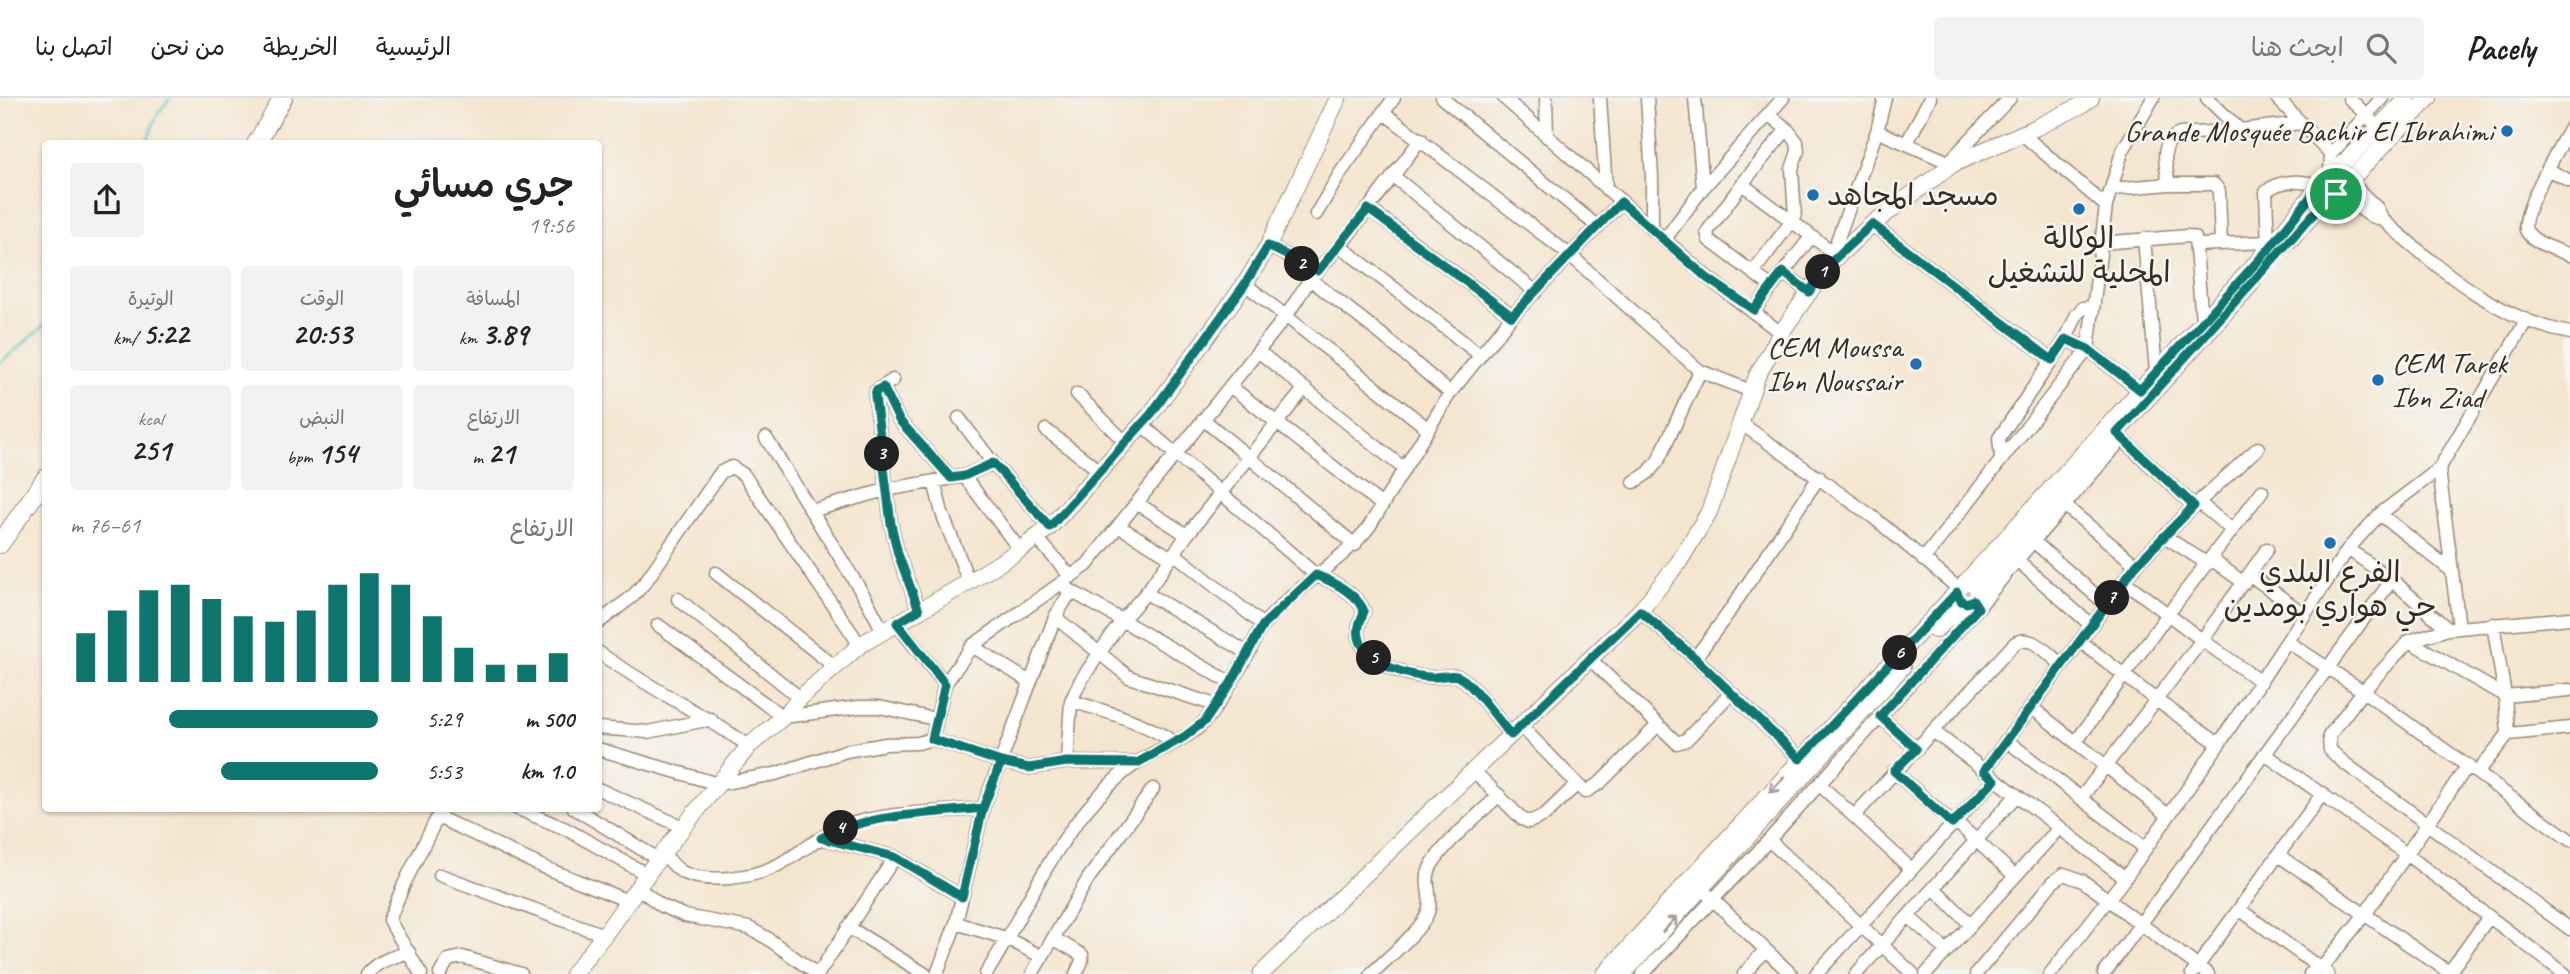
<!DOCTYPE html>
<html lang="ar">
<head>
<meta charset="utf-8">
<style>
  :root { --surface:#fff; --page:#f2f2f2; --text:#222; --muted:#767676; --line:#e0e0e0; --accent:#0f766e }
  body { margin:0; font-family:Caveat,"Playpen Sans Arabic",sans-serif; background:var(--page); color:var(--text); direction:rtl; height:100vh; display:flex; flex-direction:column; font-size:26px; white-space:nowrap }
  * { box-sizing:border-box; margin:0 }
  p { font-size:23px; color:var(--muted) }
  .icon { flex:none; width:38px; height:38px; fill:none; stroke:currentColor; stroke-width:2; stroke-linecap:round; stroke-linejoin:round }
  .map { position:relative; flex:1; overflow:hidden; direction:ltr }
  .sheet { position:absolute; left:42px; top:42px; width:560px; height:672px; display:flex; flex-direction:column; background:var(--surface); border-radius:7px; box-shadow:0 2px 5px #0004; direction:rtl }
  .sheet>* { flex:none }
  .pin { position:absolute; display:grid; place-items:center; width:60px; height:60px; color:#fff; margin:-30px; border:4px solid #fff; border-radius:50%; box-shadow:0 2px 7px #0007 }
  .km { position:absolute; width:35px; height:35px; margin:-18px; border-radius:50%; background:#222; color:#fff; font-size:19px; line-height:35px; text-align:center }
  .round { display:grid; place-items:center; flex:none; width:74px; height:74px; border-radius:7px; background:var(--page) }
  .overview { display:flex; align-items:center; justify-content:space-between; height:119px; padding:0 28px }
  h1 { font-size:38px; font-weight:600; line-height:52px }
  .stats { display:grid; grid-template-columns:repeat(3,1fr); gap:10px; height:119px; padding:7px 28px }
  .stats div { display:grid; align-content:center; border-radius:7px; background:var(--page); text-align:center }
  .stats b { font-size:30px; font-weight:600 }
  .stats small { font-size:19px; font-weight:400 }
  .stats p { font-size:19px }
  .chart { height:196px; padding:14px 28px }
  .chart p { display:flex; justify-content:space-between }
  .chart svg { width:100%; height:126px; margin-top:7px; stroke:var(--accent); stroke-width:6 }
  ul { padding:0 28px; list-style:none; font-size:23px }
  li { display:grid; grid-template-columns:112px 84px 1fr; align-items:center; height:52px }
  li i { height:18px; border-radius:9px; background:var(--accent) }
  header { display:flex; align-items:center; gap:42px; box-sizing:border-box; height:98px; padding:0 35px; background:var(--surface); border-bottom:2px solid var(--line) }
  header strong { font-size:33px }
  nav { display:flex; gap:38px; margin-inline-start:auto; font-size:24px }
  .search { width:490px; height:63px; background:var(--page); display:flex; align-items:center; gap:18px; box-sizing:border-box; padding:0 24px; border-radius:7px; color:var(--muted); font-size:26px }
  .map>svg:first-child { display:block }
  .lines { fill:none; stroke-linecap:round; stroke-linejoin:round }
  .stream { stroke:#4fbec4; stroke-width:2.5 }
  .minor-casing { stroke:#988876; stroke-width:15 }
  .major-casing { stroke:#988876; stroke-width:18 }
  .highway-casing { stroke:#988876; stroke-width:20 }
  .minor { stroke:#fff; stroke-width:12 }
  .major { stroke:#fff; stroke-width:16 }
  .highway { stroke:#fff; stroke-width:18 }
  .oneway { stroke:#a79f9a }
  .route-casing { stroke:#fff; stroke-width:14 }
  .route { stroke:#0f766e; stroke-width:9 }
  .poi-dot { fill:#1f6fb2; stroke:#f6f6f2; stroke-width:2.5 }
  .labels { text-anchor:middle; stroke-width:5; stroke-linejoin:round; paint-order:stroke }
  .poi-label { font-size:30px; fill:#3b2a1e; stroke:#f6f6f2; text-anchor:end }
</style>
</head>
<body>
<header>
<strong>Pacely</strong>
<div class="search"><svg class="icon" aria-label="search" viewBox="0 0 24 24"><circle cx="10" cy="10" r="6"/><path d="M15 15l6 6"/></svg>ابحث هنا</div>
<nav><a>الرئيسية</a><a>الخريطة</a><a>من نحن</a><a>اتصل بنا</a></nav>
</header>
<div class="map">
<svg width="2570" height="876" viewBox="0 0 2570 876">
  <rect width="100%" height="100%" fill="#f6f6f2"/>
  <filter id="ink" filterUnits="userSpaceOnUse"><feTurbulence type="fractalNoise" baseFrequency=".0143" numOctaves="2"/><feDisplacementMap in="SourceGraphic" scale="14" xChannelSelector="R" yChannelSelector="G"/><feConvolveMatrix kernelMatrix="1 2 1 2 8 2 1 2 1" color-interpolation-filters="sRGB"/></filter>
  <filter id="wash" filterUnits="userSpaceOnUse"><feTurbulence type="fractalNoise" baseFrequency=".00686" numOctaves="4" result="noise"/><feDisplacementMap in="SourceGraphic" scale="28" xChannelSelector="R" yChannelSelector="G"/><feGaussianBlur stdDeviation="1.57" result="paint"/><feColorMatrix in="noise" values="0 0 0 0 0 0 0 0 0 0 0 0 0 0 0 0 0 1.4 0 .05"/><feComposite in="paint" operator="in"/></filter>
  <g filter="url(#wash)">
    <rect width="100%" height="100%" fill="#f4e5cf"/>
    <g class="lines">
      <path class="stream" d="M146 46 157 17 170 0
        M0 265 46 226"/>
    </g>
  </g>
  <g filter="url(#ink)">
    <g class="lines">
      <defs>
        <path id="minor" d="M1442 0 1598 129
          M1504 0 1708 180 1781 235
          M1546 0 1547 39
          M1600 0 1606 91
          M1647 0 1652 79V132
          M1695 0 1703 90
          M2207 0 2240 32
          M2277 0 2331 56
          M2349 0 2371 22
          M1383 14 1571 158 1700 273 1751 293
          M2570 30C2561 47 2517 120 2527 134 2535 146 2558 152 2570 157
          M1877 33 1953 66
          M2021 35 2106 108
          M1907 45 1930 0
          M1948 65 2010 0
          M2549 72 2570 83
          M2330 73 2331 56 2382 0
          M1393 78 1536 194
          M2351 85 2377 110 2383 122
          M1742 86 1834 155
          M2169 86C2166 68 2158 44 2180 36L2240 32 2301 25
          M2113 91 2169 86H2214L2219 93 2221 146
          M2340 96 2369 117 2383 122C2439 170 2495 221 2570 235
          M1369 111 1512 218
          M1316 116 1341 74 1394 0
          M1872 126 2052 262
          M1665 141 1703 90 1783 0
          M2144 141 2156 273
          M2100 145 2188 138 2195 140 2202 223
          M2197 147 2267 144
          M1268 148 1318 173
          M1340 148 1480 257
          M2268 152 2266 94C2280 80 2304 83 2321 88
          M1830 162 1877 33 1885 0
          M1753 174 1795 119 1792 71 1798 53 1797 44 1787 31 1768 16
          M1783 174 1809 194
          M1310 181 1382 237 1450 295
          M1245 186 1427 330
          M1772 189 1709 142 1707 134 1742 86 1787 31
          M1754 212 1811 139
          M2066 241 2088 251 2139 292
          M1258 253 1403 370
          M893 282 876 293 875 298 891 426 898 456 919 512
          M1230 288 1382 407
          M883 289 899 322 951 380
          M1077 296 1125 344
          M959 320 993 365 1050 429
          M1204 322 1355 447
          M1742 326 1873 419 1958 490
          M1142 327 1316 477C1334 484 1356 495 1364 513 1363 517 1360 523 1359 528 1353 562 1404 578 1430 579 1438 580 1449 576 1457 578 1470 581 1500 625 1511 637
          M1046 332 1100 373
          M766 340 866 501 883 533
          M2001 360 1999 340 2066 241 2077 216 2083 210 2092 209
          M2439 371 2459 529
          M964 378 1020 452
          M934 383 942 415 969 484
          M1634 384 1648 375 1658 363 1700 273
          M2198 404 2232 432
          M1137 405 1187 437
          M2064 407 2136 467
          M2194 408 2258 350
          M811 413 885 392 964 378 993 365
          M2380 416 2452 473
          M1120 429 1172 460
          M2164 438 2208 466
          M1037 440 1071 479
          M2033 443 2107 507
          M2348 451 2392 482 2448 531
          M1175 456 1263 527
          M2211 461 2244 485
          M1923 462 2088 251 2106 108 2122 54 2153 0
          M2017 462 2091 527
          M716 475 834 568
          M2250 477 2304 516
          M2124 483 2202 542 2261 584
          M1066 490 1231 585
          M1146 495 1248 555
          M678 501 800 600
          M1978 510 2017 462 2122 341
          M1640 513 1695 560 1800 661
          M1055 519 1129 579 1215 607
          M2570 520 2448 531 2409 543 2363 593 2329 638 2330 652 2343 664 2570 831
          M598 525 633 498 646 483 721 374 732 369 744 377 860 547
          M896 525 945 586
          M658 527 783 619 859 609H879L935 621
          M2080 543 2156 602 2219 646
          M2409 543 2505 598 2570 592
          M2288 544 2363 593 2570 742
          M972 548 1030 584
          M598 554C647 589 700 614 749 648
          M1695 560 1727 517 1819 379
          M1590 561 1677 645 1686 642 1731 595
          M1071 603C1108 614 1142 623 1174 644
          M2031 609 2168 717
          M1880 618 1916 651
          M1521 628 1585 694 1600 685 1657 628
          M598 630 648 634 711 621
          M1933 633 2125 780
          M2508 636 2570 630
          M932 641 1001 664 1029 670 1067 664 1137 665
          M2006 642 2145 750
          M2076 644 2168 516 2262 393
          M598 651 718 686 775 676 846 653 886 646 918 645 932 641 945 586 972 548 1087 467 1287 217 1310 181 1340 148 1421 41
          M2265 656 2406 756 2565 876
          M1067 664 1071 603 1081 582 1123 521 1146 495 1187 437 1304 291
          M1474 673 1522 721 1529 724 1545 717 1577 686
          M1894 673 1952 725
          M1984 673 2136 467 2194 408 2117 336
          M2478 674 2508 636 2505 598 2493 526
          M1819 686 1911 771
          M598 691 683 729
          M2081 700 2202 542 2267 451
          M516 710 566 731 648 777
          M574 710 658 761
          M1854 718 2015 545C2032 535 2049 557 2062 567
          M438 719 543 769 628 803
          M1955 723 2015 778
          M821 740 895 759 962 799
          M1769 742 1913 876
          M663 755C669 762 675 770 682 774 706 786 753 780 776 768 800 756 820 737 845 728 888 713 938 715 983 710
          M2278 757 2449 874
          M440 777 604 837
          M638 790 662 808 685 818 749 830 767 840 817 876
          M1934 790 1971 827
          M1707 796 1791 876
          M2239 811 2328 876
          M1908 818 1947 853
          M956 825 1008 841 1042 859
          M848 829 925 876
          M1053 840 1082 857V863L1076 876
          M367 876C377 863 393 859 409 854
          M421 876 389 822 405 784 442 710
          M440 876 448 862 462 859 521 876
          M818 876 895 759
          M937 876 956 825 983 710 1055 519 1071 493
          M986 876C1021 821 1046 759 1089 709 1104 692 1120 675 1140 663 1157 652 1179 645 1195 632 1214 618 1237 575 1249 554 1254 545 1257 533 1264 526 1295 489 1339 466 1369 429L1450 295 1512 218 1621 104
          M1032 876 1088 781 1153 691
          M1371 876C1386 861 1425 830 1429 811 1432 796 1423 783 1431 768 1444 745 1480 716 1499 697
          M1643 876 1769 742 1978 510 1973 502
          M1744 876 1765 852
          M1816 876C1877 812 1933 745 1995 682
          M1856 876 2016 698
          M1926 876 2060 729
          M1976 876 2053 784 2064 776 2083 783 2208 876
          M2050 876 2125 780 2219 646 2348 451 2380 416 2439 371 2526 223
          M2104 876 2392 482
          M2192 876 2323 695
          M2310 876 2321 871 2366 815 2468 667
          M2448 876 2489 819"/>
        <path id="major" d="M2339 70 2407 0
          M2351 81 2429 0
          M2288 144 2317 112 2336 96
          M1965 485 2268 152 2325 81
          M1977 493 1997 467 2252 185
          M1935 532 1967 505
          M573 876 604 837 658 761 718 686 749 648 783 619 800 600 860 547 969 484 1020 452 1050 429 1151 316 1245 186 1268 148 1338 0
          M1261 876 1640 513 1679 464 1709 414 1757 278 1781 235 1828 167 1872 126 1953 66 2037 29 2080 8 2091 0
          M1605 876 1691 780 1957 494
          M1623 876 1902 569"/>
        <path id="highway" d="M256 46 283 0
          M0 446 46 380"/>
      </defs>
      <use href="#minor" class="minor-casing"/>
      <use href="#major" class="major-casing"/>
      <use href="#highway" class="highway-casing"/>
      <use href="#minor" class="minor"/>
      <use href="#major" class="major"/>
      <use href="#highway" class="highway"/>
    </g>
    <defs><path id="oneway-shaft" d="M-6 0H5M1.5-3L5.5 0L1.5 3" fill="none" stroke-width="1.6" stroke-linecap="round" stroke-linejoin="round" transform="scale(1.75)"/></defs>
    <g class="oneway">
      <use href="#oneway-shaft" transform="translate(1777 687) rotate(133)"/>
      <use href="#oneway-shaft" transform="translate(1670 826) rotate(-47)"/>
    </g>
  </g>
  <g class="lines" filter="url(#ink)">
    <defs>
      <path id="route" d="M2336 96 2329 93 2325 81 2268 152 2140 292 2088 251 2066 241 2052 262 1872 126 1828 167 1809 194 1783 174 1754 212 1707 180 1621 104 1512 218 1368 111 1318 173 1268 148 1245 186 1151 316 1050 429 993 365 964 378 951 380 899 322 883 289 876 293 875 298 891 426 898 456 919 512 897 525 945 586 932 641 1001 664 983 710 962 799 895 759 821 740C871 715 928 716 983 710L1001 664 1029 670 1067 664 1137 665 1184 639 1205 623 1231 585 1263 527 1316 477C1334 484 1356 495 1364 513 1363 517 1360 523 1359 528 1353 561 1404 578 1430 579 1438 580 1449 576 1457 578 1470 581 1500 625 1511 637L1640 513 1695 560 1800 661 1957 494 1961 503 1967 505 1973 502 1978 510 1880 618 1916 651 1894 673 1952 726 1995 682 1984 673 2124 483 2136 467 2194 408 2117 335 2317 112 2336 96"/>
    </defs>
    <use href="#route" class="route-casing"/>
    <use href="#route" class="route"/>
  </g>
  <g class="poi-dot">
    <circle cx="2507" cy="33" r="7"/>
    <circle cx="1813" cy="97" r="7"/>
    <circle cx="2079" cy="111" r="7"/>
    <circle cx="1916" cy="266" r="7"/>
    <circle cx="2378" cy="282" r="7"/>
    <circle cx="2330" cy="445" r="7"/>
  </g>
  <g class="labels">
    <g class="poi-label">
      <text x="2493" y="43">Grande Mosquée Bachir El Ibrahimi</text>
      <text x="1827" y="107" text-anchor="start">مسجد المجاهد</text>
      <text x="2079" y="150" text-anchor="middle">الوكالة<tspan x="2079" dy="34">المحلية للتشغيل</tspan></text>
      <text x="1902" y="259">CEM Moussa<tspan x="1902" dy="34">Ibn Noussair</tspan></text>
      <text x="2392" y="275" text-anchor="start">CEM Tarek<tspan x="2392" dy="34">Ibn Ziad</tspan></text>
      <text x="2330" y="484" text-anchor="middle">الفرع البلدي<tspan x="2330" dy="34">حي هواري بومدين</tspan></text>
    </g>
  </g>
</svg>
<div class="pin" style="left:2336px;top:96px;background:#1e9e55"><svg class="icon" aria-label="arrive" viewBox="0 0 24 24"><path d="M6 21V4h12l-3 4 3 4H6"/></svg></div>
<b class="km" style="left:1823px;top:174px">1</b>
<b class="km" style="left:1302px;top:166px">2</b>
<b class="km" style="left:882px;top:356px">3</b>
<b class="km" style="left:841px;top:730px">4</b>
<b class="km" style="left:1374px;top:560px">5</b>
<b class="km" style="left:1900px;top:555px">6</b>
<b class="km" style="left:2112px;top:500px">7</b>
<section class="sheet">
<div class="overview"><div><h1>جري مسائي</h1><p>19:56</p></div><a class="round"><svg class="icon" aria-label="share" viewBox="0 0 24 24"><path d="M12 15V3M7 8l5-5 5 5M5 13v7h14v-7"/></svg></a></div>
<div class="stats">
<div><p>المسافة</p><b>3.89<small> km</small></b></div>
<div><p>الوقت</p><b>20:53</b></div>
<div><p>الوتيرة</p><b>5:22<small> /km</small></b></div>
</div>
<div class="stats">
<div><p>الارتفاع</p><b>21<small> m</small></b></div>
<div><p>النبض</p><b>154<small> bpm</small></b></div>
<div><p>kcal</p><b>251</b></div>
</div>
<div class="chart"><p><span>الارتفاع</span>61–76 m</p>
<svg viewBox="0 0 160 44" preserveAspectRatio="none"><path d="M5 44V27M15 44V19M25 44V12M35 44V10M45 44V15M55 44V21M65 44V23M75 44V19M85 44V10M95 44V6M105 44V10M115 44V21M125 44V32M135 44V38M145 44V38M155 44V34"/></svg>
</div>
<ul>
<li><b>500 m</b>5:29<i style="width:68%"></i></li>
<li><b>1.0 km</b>5:53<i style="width:51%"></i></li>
</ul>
</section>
</div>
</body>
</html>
